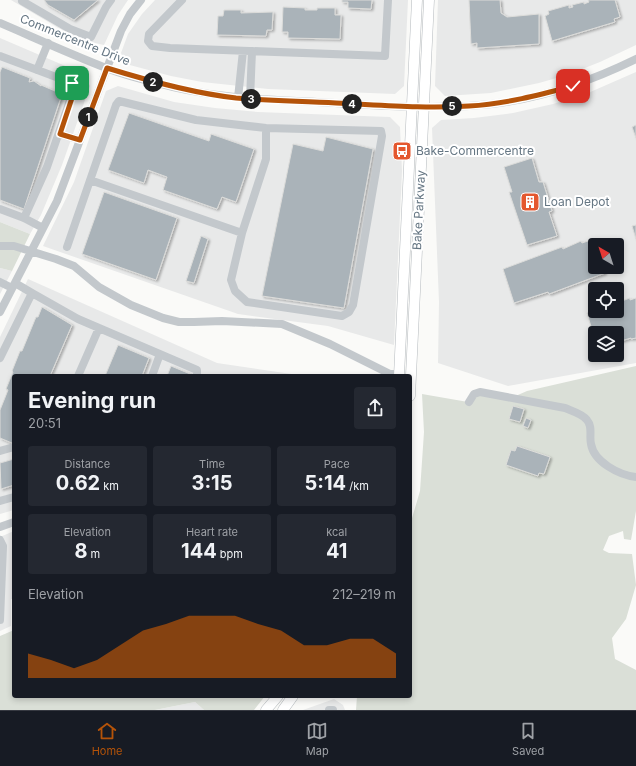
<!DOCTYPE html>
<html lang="en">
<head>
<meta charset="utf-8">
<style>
  :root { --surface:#171b24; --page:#242831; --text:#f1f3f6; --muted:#9ea1a6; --line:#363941; --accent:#b45309 }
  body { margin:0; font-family:Inter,sans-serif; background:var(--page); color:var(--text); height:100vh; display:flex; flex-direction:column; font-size:15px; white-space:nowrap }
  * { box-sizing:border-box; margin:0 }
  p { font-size:13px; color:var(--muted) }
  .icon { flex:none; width:22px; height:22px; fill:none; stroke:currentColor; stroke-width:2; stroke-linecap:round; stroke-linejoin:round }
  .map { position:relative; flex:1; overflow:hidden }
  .details { position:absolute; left:12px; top:374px; width:400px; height:324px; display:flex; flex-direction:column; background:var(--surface); border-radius:4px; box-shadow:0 2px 6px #0003 }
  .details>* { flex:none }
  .needle { width:26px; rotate:321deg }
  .controls { position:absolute; left:588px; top:238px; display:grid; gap:8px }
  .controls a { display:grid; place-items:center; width:36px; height:36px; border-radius:4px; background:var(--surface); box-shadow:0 2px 6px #0003; font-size:20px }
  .pin { position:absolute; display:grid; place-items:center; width:34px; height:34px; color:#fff; margin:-17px; border-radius:8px; box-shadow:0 2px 6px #0006 }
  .km { position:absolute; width:20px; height:20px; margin:-10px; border-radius:50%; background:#222; color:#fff; font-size:11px; line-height:20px; text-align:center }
  .round { display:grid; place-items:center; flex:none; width:42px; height:42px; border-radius:4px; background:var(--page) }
  .head { display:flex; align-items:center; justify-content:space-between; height:68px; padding:0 16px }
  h1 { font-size:22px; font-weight:700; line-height:30px }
  .stats { display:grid; grid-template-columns:repeat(3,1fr); gap:6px; height:68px; padding:4px 16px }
  .stats div { display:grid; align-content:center; border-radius:4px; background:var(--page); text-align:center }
  .stats b { font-size:20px; font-weight:700 }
  .stats small { font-size:11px; font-weight:400 }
  .stats p { font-size:11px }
  .chart { height:112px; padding:8px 16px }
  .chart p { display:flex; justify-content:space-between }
  .chart svg { width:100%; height:72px; margin-top:4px; fill:var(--accent); opacity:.7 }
  .tab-bar { display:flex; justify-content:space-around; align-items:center; height:56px; border-top:1px solid var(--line); background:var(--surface); font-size:11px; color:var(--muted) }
  .tab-bar a { display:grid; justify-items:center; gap:2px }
  .tab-bar .on { color:var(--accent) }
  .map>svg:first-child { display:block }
  .built { fill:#e8e9e9; fill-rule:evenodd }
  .green { fill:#dadfd7 }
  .building { fill:#aab3b9; stroke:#dcdcda; filter:url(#shadow) }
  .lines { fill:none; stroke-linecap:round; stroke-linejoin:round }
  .major-casing { stroke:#b5babe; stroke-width:11 }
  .minor { stroke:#c3c8cc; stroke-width:8 }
  .major { stroke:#fff; stroke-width:10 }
  .route-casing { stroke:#fff; stroke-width:8 }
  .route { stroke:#b45309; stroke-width:5 }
  .labels { text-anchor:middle; stroke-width:4; stroke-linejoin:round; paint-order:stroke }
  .street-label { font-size:12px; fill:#657683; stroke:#fff }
  .poi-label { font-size:12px; fill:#657683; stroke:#fff; text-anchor:start }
</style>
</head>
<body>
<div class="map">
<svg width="636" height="710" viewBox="0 0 636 710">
  <defs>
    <filter id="shadow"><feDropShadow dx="2" dy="1.5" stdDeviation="1" flood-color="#0004"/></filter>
  </defs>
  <rect width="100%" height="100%" fill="#fafaf8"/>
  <path class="built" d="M11 0H128L118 15 104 45 77 39Z
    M155 0H408L404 86 395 94 268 89 202 82 171 76 126 64 121 53 128 34 142 14Z
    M438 0H636V45L600 62 567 75 539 83 491 93 445 96 435 86Z
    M0 38 84 74 90 86 62 165 41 215 30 234 0 222Z
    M636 72V363L508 386 438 363 439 302 432 128 441 120 474 118 513 113 553 104 588 93ZM595 245H617V267H595ZM595 289H617V311H595ZM595 333H617V355H595Z
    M118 86 174 102 215 108 258 112 390 117 400 127 402 171 394 345 328 326 238 314 43 246 74 182 106 91Z
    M0 268 12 271 0 294Z
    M28 279 217 363 305 376H14V510L0 514V337Z
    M14 531V599H11V626L0 631V537Z
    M334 699 343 705 345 710H303Z
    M195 702 204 710H155Z"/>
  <path class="green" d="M0 222 30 234 12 271 0 268Z
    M636 366V511L631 540 624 539 623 531 609 536 603 550 609 553 632 554 636 585 626 619 612 638 615 659 636 670V710H356L357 696H410V525L420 491 424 432 422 394 468 402 474 394 511 398 527 391Z
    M14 630V696H265L254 710H204L195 702 155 710H0V636Z"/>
  <path class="building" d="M44 0H98L74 20 48 5Z
    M342 0H372L371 9 348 8V2H342Z
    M469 0H500L501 13 507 17 539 14V44L477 48V43L471 44Z
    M588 0H615L620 17 614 19 615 22 552 41 545 16 549 14 548 11 569 5V8L573 7 572 5 584 2V4L589 2Z
    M283 7 305 8V10H317V8H335V15H341L340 39 288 38V32H282Z
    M224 10H241V13L273 12 272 30H267L266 36 217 35 218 16H223Z
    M2 67 30 78 29 82 34 81 41 86V85L62 94 24 209 0 200V72Z
    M129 113 209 141 211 134 254 149 236 202 222 197 217 209 163 190 167 177 148 170 144 183 108 170Z
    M636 125V138L632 127Z
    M326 137 373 149 344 308 262 296 293 144 323 151Z
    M532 158 539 182H543L552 211 549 212 557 236 527 245 509 192H512L504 167Z
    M104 192 177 218 156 280 82 254Z
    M636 225V239L632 226Z
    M201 236 208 239 194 283 186 281Z
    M594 239 596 245 595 267H603L605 273 549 294 548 292 514 303 503 269 562 247 563 249 581 241 582 243Z
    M630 298V300L636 298V338L631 339V338L617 342V333H595V340L587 313 595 311H617V304L620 303 619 302Z
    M42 307 72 325 50 376H14V443H12L0 438V410L8 390 6 389 13 372 12 371 20 351H22L36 317H38Z
    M118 345 149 358 142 376H105Z
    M171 366 195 376H167Z
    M513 406 524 409 520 422 509 419Z
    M526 418 531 420 528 428 523 426Z
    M517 446 550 457 544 474 539 473 538 476 506 465 511 450 515 451Z
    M14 459V485L1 489 0 463Z"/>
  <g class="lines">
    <defs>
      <path id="major" d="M399 376 417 0
        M410 396 429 0
        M266 710 278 696
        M283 710 293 696"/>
    </defs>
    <use href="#major" class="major-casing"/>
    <path class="minor" d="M182 0 149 34 148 41 152 46 170 48 385 56 388 0
      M22 1 70 29 91 37 106 7 111 0
      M0 23C35 38 70 54 106 68 122 74 140 79 157 83 209 98 263 99 317 102 367 105 418 109 469 106 528 103 583 85 636 59
      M0 56 72 83 75 86 47 167 24 218
      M37 70 48 43
      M238 98 243 51
      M250 99 252 51
      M60 134 80 140
      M90 180 242 233
      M0 209 24 218 43 228
      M0 246H14L56 259 74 266 99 287 131 305 163 318 179 322H194L222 321 282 324 330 344 390 374H399
      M67 247 116 105 119 101 196 120 266 128 381 131 382 136 353 305 349 312 342 316 247 302 235 291 231 280 242 233 266 159V128
      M0 282 12 288
      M15 283 32 293
      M0 312 57 201 121 31 130 14 141 0
      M0 358 32 293 78 319 197 370V376
      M78 376 99 328
      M152 376 160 354
      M469 402 474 394 480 392 565 408C572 411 583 414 587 420 593 427 589 436 591 444 594 462 619 475 636 477
      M0 451 14 447
      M0 501 14 497
      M0 527 14 522
      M0 540 3 546 0 620
      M329 710H333"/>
    <use href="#major" class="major"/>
  </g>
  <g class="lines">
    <defs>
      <path id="route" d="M72 83 75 86V89L60 134 80 140 107 68C149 81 192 93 236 98 269 101 303 101 336 103 380 105 425 109 469 106 505 104 539 95 573 86"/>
    </defs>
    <use href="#route" class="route-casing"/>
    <use href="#route" class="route"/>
  </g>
  <defs>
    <symbol id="bus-square" viewBox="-11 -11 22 22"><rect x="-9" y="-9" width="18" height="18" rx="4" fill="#e4572e" stroke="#fff"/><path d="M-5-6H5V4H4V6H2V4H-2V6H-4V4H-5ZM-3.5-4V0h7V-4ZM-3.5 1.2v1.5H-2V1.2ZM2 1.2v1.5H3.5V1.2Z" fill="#fff"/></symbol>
    <symbol id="building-square" viewBox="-11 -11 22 22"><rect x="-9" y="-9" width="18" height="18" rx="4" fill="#e4572e" stroke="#fff"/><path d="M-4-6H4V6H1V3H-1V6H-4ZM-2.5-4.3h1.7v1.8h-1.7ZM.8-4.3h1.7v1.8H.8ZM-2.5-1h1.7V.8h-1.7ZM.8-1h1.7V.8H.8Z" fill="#fff"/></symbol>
  </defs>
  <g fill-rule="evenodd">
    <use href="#bus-square" x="391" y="140" width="22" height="22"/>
    <use href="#building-square" x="519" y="191" width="22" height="22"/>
  </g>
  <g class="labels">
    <g class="street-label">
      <text transform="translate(75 40) rotate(22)" y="4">Commercentre Drive</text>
      <text transform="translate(419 210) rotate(-87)" y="4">Bake Parkway</text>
    </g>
    <g class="poi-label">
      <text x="416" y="155">Bake-Commercentre</text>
      <text x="544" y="206">Loan Depot</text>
    </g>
  </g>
</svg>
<div class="controls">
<a><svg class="needle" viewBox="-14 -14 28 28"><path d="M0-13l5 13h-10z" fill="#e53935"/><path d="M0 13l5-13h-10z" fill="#9ea1a6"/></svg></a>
<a><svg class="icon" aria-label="locate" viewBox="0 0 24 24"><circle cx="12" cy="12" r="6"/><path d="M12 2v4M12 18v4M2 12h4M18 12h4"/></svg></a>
<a><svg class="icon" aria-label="layers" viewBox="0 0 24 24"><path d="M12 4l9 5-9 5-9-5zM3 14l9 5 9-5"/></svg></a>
</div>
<div class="pin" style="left:72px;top:83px;background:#1e9e55"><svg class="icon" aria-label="arrive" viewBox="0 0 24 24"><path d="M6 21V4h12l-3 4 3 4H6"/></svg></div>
<div class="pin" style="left:573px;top:86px;background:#d93025"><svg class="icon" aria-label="check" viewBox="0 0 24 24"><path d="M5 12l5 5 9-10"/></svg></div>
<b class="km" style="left:88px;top:117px">1</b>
<b class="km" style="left:153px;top:82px">2</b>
<b class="km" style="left:251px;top:99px">3</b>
<b class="km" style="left:352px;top:104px">4</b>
<b class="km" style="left:452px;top:106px">5</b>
<section class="details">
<div class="head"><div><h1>Evening run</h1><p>20:51</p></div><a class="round"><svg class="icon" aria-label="share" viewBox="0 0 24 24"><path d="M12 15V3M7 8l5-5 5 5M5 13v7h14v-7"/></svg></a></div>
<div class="stats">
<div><p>Distance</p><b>0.62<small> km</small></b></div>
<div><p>Time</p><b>3:15</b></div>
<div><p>Pace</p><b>5:14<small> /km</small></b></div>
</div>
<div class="stats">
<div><p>Elevation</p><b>8<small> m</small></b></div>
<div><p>Heart rate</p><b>144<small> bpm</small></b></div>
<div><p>kcal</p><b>41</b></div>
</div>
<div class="chart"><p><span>Elevation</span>212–219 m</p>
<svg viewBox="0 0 160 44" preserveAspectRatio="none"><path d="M0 44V29L10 33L20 38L30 33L40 24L50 15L60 11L70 6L80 6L90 6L100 11L110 15L120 24L130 24L140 20L150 20L160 29V44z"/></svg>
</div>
</section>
</div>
<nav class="tab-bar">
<a class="on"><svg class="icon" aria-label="home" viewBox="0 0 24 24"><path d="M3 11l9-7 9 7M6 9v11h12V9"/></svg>Home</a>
<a><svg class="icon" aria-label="map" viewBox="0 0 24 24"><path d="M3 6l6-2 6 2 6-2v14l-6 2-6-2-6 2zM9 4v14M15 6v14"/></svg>Map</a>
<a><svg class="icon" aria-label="saved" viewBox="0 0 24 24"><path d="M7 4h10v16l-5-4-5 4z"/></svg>Saved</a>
</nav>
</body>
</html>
